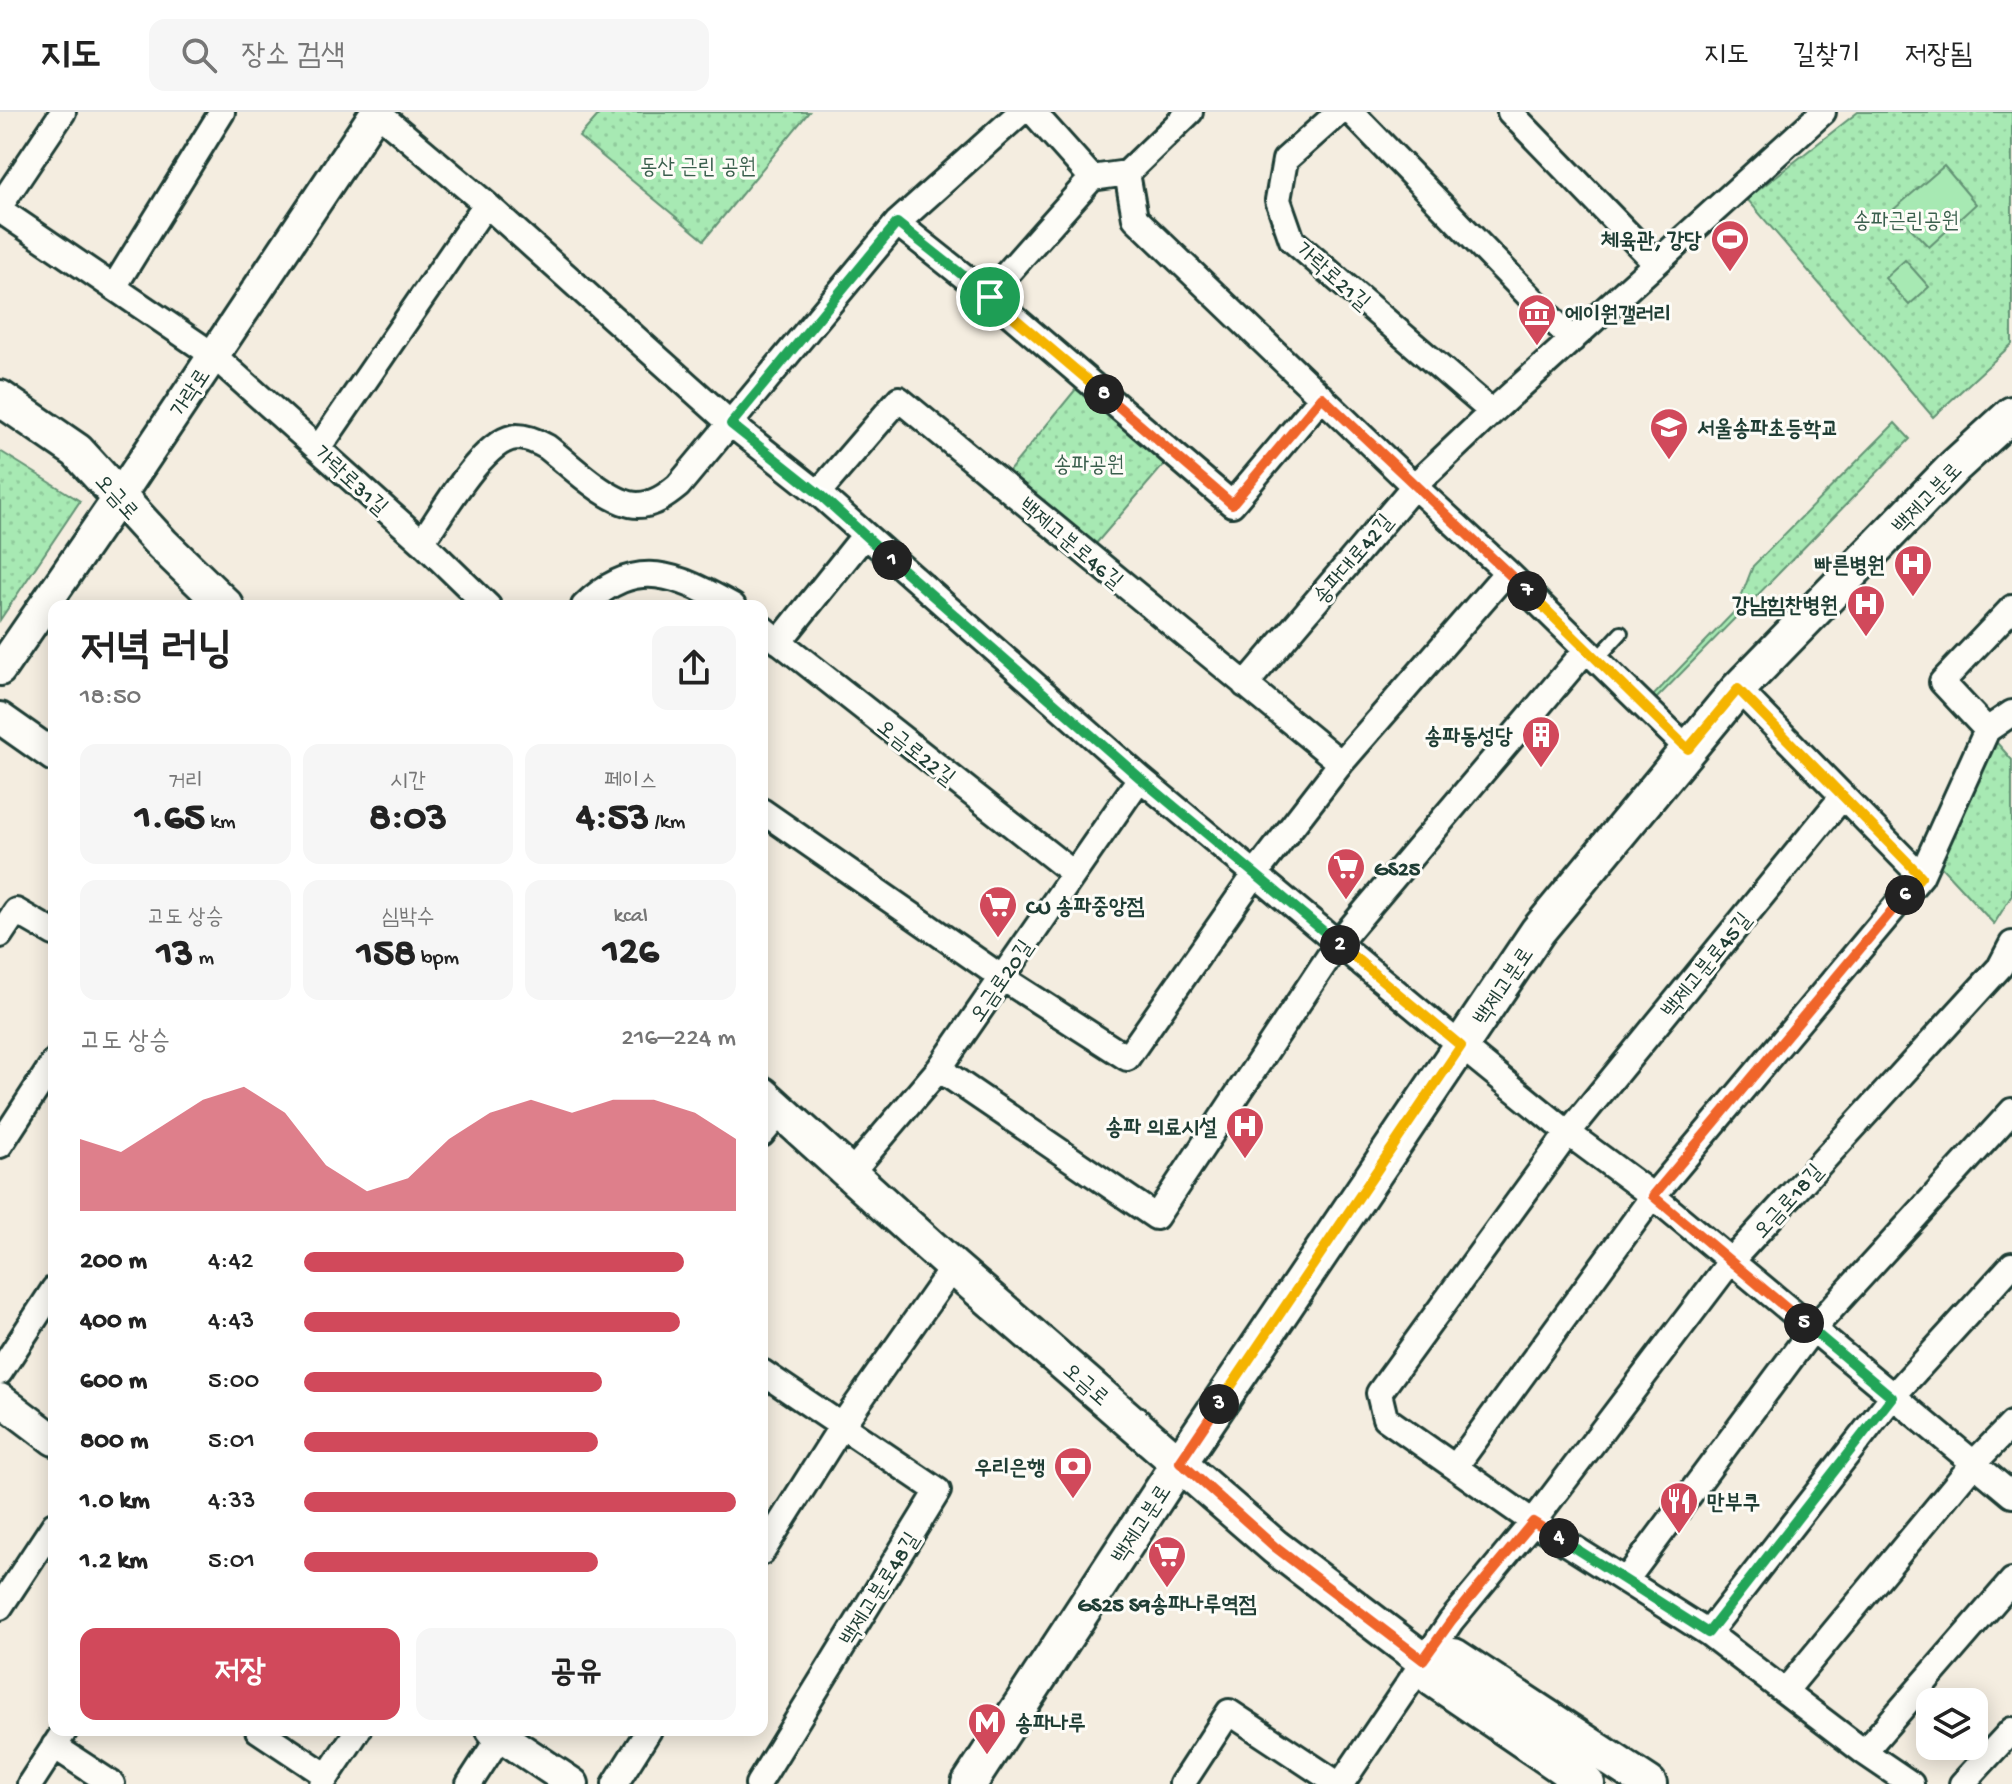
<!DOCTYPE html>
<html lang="ko">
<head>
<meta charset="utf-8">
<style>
  :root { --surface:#fff; --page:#f6f6f6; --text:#222; --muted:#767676; --line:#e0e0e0; --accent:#d1495b }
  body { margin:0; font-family:"Gochi Hand","Poor Story",sans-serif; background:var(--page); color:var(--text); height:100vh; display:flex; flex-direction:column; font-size:30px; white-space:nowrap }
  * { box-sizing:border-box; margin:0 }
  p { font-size:26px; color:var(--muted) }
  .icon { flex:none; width:44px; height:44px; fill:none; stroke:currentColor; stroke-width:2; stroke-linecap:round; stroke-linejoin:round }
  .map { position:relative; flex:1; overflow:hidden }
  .panel { position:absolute; left:48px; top:488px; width:720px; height:1136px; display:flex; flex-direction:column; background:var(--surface); border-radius:16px; box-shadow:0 4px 20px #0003 }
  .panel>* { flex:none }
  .tools { position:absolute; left:1916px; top:1576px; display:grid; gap:16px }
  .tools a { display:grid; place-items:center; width:72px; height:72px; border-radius:16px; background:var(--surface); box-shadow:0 4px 20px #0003; font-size:40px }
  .pin { position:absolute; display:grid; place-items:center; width:68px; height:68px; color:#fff; margin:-34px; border:4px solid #fff; border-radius:50%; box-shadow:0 2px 8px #0007 }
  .km { position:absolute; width:40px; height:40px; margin:-20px; border-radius:50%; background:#222; color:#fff; font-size:22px; line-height:40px; text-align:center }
  .round { display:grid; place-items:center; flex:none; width:84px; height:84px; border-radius:16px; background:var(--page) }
  .headline { display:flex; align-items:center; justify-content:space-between; height:136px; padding:0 32px }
  h1 { font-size:44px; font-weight:700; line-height:60px }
  .stats { display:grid; grid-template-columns:repeat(3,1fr); gap:12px; height:136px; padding:8px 32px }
  .stats div { display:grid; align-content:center; border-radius:16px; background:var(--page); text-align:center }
  .stats b { font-size:40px; font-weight:700 }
  .stats small { font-size:22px; font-weight:400 }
  .stats p { font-size:22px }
  .chart { height:224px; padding:16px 32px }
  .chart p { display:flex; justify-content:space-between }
  .chart svg { width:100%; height:144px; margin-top:8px; fill:var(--accent); opacity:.7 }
  .cta { display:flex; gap:16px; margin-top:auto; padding:16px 32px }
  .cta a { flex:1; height:92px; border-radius:16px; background:var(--accent); color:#fff; font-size:32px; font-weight:700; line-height:92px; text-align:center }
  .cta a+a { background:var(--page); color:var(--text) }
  ul { padding:0 32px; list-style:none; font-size:26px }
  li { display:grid; grid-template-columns:128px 96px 1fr; align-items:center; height:60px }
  li i { height:20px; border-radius:10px; background:var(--accent) }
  header { display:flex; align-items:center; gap:48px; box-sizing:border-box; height:112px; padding:0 40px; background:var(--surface); border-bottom:2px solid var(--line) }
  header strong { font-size:38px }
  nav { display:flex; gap:44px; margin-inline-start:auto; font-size:28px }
  .search { width:560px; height:72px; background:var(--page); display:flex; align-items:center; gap:20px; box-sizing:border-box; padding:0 28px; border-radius:16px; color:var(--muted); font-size:30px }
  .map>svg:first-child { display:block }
  .park { fill:url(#park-dots); stroke:#639374; stroke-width:2 }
  .pitch { fill:#a7e9b3; stroke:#639374; stroke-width:2 }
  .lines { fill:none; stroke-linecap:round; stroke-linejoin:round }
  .service-casing { stroke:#1f3d34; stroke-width:18 }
  .minor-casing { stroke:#1f3d34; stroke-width:30 }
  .tertiary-casing { stroke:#1f3d34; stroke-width:36 }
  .secondary-casing { stroke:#1f3d34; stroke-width:40 }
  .service { stroke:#fdfcf7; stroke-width:12 }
  .minor { stroke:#fdfcf7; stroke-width:24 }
  .tertiary { stroke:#fdfcf7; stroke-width:30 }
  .secondary { stroke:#fdfcf7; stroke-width:34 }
  .split-1-casing { stroke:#fff; stroke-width:16 }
  .split-2-casing { stroke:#fff; stroke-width:16 }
  .split-3-casing { stroke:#fff; stroke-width:16 }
  .split-4-casing { stroke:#fff; stroke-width:16 }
  .split-5-casing { stroke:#fff; stroke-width:16 }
  .split-6-casing { stroke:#fff; stroke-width:16 }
  .split-7-casing { stroke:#fff; stroke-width:16 }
  .split-8-casing { stroke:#fff; stroke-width:16 }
  .split-9-casing { stroke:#fff; stroke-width:16 }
  .split-1 { stroke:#22a559; stroke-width:10 }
  .split-2 { stroke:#22a559; stroke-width:10 }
  .split-3 { stroke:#f5b400; stroke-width:10 }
  .split-4 { stroke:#f0652b; stroke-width:10 }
  .split-5 { stroke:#22a559; stroke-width:10 }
  .split-6 { stroke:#f0652b; stroke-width:10 }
  .split-7 { stroke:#f5b400; stroke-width:10 }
  .split-8 { stroke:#f0652b; stroke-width:10 }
  .split-9 { stroke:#f5b400; stroke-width:10 }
  .labels { text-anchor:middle; stroke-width:6; stroke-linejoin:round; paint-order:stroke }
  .park-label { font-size:22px; fill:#3a5f4d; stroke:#fdfcf7 }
  .poi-label { font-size:22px; font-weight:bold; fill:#1f3d34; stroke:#fdfcf7; text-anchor:end }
  .street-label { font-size:22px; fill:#1f3d34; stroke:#fdfcf7 }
</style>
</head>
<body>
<header>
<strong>지도</strong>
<div class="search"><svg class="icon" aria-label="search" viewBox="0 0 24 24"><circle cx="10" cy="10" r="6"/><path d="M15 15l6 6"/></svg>장소 검색</div>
<nav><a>지도</a><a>길찾기</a><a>저장됨</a></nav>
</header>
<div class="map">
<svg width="2012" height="1672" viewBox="0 0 2012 1672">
  <defs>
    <pattern id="park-dots" width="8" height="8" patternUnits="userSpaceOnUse" patternTransform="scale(2)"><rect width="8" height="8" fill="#a7e9b3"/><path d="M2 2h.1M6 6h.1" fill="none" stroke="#8fc99b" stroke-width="1.8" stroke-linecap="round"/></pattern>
  </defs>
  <rect width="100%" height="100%" fill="#f4ede0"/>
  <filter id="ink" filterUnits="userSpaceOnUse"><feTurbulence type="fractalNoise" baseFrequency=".0125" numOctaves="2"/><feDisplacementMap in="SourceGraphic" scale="16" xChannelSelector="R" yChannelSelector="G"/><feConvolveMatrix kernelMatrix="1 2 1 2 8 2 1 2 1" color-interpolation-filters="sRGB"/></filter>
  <g filter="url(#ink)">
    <path class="park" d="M601 0H809L704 128 579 25Z
      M1858 0H2012V232L1933 305 1747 87Z
      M1085 266 1173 342 1087 442 1000 370Z
      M1895 311 1910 327 1653 590 1650 587 1736 498 1753 454Z
      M0 339 80 389 0 508Z
      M1990 623 2012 648V783L1994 812 1933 746Z"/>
    <path class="pitch" d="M1944 54 1976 92 1929 135 1893 98Z
      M1905 148 1929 175 1909 193 1885 166Z"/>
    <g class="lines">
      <defs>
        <path id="service" d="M1596 548 1621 521"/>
        <path id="minor" d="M377 0 486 92 731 312 818 381 1140 666 1461 934 1568 1021 1653 1084 2012 1383
          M1033 0 1092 66
          M1339 0 1285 48 1278 88 1292 128 1492 300
          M1351 0 1572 228
          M1510 0 1656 151
          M1127 61 1135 106 1414 374 1507 460 1688 637
          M0 94 63 0
          M0 98 213 243 422 430 488 494
          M897 111 990 185 1232 392 1322 285
          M114 175 222 0
          M988 183 1092 66 1127 61 1190 0
          M318 337 486 92
          M818 381 899 287 1341 651
          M422 430C441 404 483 326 517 325 528 325 538 330 547 335 569 352 610 393 638 393 654 393 667 383 678 374L897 111 1021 0
          M584 494C636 443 677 463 733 494
          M762 516 1073 761
          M779 530 864 424
          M1245 573 1414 374 1492 300 1823 0
          M1738 577 1921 764
          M1987 618 1942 570 2012 496
          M1987 618 2012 601
          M1843 684 1568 1021 1379 1281 1385 1306 1533 1410 1708 1521 1864 1640 1911 1672
          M762 699 1001 865 1127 946 1256 761 1341 651 1507 460
          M0 823 16 799 54 821
          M939 957 1156 1105 1338 831 1586 538
          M762 1022 781 999
          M0 1033 54 950
          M850 1062 939 957 1140 666
          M0 1260 54 1177
          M1456 1354 1653 1084 1921 764 1987 618
          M762 1440 843 1312 953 1155
          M1626 1468 1812 1218 2012 999
          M0 1495 54 1413
          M1708 1521 1892 1285 2012 1153
          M1786 1578 1973 1352 2012 1312
          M258 1618 327 1664
          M54 1634 112 1672
          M1864 1640 2012 1469
          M30 1672 65 1618
          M322 1672 358 1618
          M469 1672 504 1618
          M615 1672 649 1618
          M758 1672 938 1379 762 1260
          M1182 1672 1229 1600 1338 1672
          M1341 1672 1451 1509 1533 1410 1730 1150 2000 855 2012 832
          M1962 1672 2012 1618"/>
        <path id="tertiary" d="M0 558 119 385 376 0
          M0 606 54 644
          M0 1287 54 1328
          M492 1618 573 1672"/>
        <path id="secondary" d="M0 286 77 339 162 432 226 494
          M762 982 953 1155 1275 1435 1423 1548 1433 1567 1587 1672
          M1423 1548 1454 1544 1649 1672
          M969 1672 1180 1350 1538 819 1738 577 1955 354 2012 302"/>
      </defs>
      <use href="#service" class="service-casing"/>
      <use href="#minor" class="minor-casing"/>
      <use href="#tertiary" class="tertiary-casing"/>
      <use href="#secondary" class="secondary-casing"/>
      <use href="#service" class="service"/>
      <use href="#minor" class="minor"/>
      <use href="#tertiary" class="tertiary"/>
      <use href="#secondary" class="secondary"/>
    </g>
  </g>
  <g class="lines" filter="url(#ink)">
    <defs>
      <path id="split-1" d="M892 448 818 381 731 312 897 111 990 185"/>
      <path id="split-2" d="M892 448 1140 666 1340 833"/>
      <path id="split-3" d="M1219 1292 1461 934 1340 833"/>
      <path id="split-4" d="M1219 1292 1180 1350 1275 1435 1423 1548 1451 1509 1533 1410 1559 1426"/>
      <path id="split-5" d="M1559 1426 1708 1521 1892 1285 1804 1211"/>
      <path id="split-6" d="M1804 1211 1653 1084 1905 783"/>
      <path id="split-7" d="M1527 479 1688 637 1738 577 1921 764 1905 783"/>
      <path id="split-8" d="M1104 282 1232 392 1322 285 1527 479"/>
      <path id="split-9" d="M990 185 1104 282"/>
    </defs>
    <use href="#split-1" class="split-1-casing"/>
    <use href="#split-2" class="split-2-casing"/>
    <use href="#split-3" class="split-3-casing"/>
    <use href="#split-4" class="split-4-casing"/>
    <use href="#split-5" class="split-5-casing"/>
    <use href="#split-6" class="split-6-casing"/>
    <use href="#split-7" class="split-7-casing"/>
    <use href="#split-8" class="split-8-casing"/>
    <use href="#split-9" class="split-9-casing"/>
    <use href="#split-1" class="split-1"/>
    <use href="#split-2" class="split-2"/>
    <use href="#split-3" class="split-3"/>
    <use href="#split-4" class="split-4"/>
    <use href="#split-5" class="split-5"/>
    <use href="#split-6" class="split-6"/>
    <use href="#split-7" class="split-7"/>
    <use href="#split-8" class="split-8"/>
    <use href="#split-9" class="split-9"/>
  </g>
  <defs>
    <symbol id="stadium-pin" viewBox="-11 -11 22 30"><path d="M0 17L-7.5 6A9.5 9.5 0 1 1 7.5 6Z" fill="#d1495b" stroke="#fdfcf7"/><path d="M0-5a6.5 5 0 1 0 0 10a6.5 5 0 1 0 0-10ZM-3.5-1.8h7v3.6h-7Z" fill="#fff"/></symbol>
    <symbol id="museum-pin" viewBox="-11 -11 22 30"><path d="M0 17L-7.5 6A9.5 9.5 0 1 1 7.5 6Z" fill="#d1495b" stroke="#fdfcf7"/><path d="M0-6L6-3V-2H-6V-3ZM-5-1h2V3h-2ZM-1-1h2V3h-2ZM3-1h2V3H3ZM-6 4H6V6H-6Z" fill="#fff"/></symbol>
    <symbol id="school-pin" viewBox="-11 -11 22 30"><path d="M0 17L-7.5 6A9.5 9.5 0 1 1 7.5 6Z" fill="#d1495b" stroke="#fdfcf7"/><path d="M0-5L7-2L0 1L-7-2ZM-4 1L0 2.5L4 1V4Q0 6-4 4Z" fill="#fff"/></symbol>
    <symbol id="hospital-pin" viewBox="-11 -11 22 30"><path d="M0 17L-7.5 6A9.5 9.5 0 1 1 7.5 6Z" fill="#d1495b" stroke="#fdfcf7"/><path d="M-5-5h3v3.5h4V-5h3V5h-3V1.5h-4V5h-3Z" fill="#fff"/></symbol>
    <symbol id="building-pin" viewBox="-11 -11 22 30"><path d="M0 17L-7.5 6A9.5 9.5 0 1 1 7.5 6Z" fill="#d1495b" stroke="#fdfcf7"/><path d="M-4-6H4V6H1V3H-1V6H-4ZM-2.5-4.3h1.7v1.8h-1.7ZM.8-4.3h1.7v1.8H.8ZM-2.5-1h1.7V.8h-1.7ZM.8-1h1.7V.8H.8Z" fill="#fff"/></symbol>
    <symbol id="supermarket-pin" viewBox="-11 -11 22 30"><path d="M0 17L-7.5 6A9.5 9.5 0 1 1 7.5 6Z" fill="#d1495b" stroke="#fdfcf7"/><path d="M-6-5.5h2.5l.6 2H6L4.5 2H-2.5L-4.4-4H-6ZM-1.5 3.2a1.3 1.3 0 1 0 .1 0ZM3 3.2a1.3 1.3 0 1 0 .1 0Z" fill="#fff"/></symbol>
    <symbol id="bank-pin" viewBox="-11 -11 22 30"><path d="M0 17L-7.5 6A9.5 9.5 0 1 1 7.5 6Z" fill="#d1495b" stroke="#fdfcf7"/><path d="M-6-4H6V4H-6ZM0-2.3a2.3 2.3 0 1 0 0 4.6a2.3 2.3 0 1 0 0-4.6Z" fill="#fff"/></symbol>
    <symbol id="restaurant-pin" viewBox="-11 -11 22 30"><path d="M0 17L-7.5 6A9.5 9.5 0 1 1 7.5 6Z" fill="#d1495b" stroke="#fdfcf7"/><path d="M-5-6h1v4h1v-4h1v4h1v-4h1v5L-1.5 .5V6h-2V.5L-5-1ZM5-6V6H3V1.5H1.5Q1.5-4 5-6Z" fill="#fff"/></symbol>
    <symbol id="metro-pin" viewBox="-11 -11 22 30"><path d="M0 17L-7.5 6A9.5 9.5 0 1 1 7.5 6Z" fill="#d1495b" stroke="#fdfcf7"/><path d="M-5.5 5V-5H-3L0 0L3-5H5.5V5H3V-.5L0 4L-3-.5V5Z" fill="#fff"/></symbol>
  </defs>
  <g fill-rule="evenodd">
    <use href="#stadium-pin" x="1708" y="105" width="44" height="60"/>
    <use href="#museum-pin" x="1515" y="179" width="44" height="60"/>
    <use href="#school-pin" x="1647" y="293" width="44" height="60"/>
    <use href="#hospital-pin" x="1891" y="430" width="44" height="60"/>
    <use href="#hospital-pin" x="1844" y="470" width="44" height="60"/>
    <use href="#building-pin" x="1519" y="601" width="44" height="60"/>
    <use href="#supermarket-pin" x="1324" y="733" width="44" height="60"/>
    <use href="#supermarket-pin" x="976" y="771" width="44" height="60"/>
    <use href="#hospital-pin" x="1223" y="992" width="44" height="60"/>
    <use href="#bank-pin" x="1051" y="1332" width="44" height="60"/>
    <use href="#restaurant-pin" x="1657" y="1367" width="44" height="60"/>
    <use href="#supermarket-pin" x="1145" y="1421" width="44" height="60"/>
    <use href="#metro-pin" x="965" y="1588" width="44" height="60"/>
  </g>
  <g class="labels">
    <g class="park-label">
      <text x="698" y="61">동산 근린 공원</text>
      <text x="1906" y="115">송파근린공원</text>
      <text x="1089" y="359">송파공원</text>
    </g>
    <g class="poi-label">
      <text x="1702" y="135">체육관, 강당</text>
      <text x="1565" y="209" text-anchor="start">에이원갤러리</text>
      <text x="1697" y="323" text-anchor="start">서울송파초등학교</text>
      <text x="1885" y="460">빠른병원</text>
      <text x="1838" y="500">강남힘찬병원</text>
      <text x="1513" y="631">송파동성당</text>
      <text x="1374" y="763" text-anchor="start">GS25</text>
      <text x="1026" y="801" text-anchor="start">CU 송파중앙점</text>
      <text x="1217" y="1022">송파 의료시설</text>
      <text x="1045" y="1362">우리은행</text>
      <text x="1707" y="1397" text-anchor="start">만부쿠</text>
      <text x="1167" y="1499" text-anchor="middle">GS25 S9송파나루역점</text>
      <text x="1015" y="1618" text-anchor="start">송파나루</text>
    </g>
    <g class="street-label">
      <text transform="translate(1334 163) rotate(41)" y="8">가락로21길</text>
      <text transform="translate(189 280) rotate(-57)" y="8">가락로</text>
      <text transform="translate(352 367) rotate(42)" y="8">가락로31길</text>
      <text transform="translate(118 384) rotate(48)" y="8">오금로</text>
      <text transform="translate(1926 385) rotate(-46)" y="8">백제고분로</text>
      <text transform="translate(1072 430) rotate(40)" y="8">백제고분로46길</text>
      <text transform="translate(1352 446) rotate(-50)" y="8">송파대로42길</text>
      <text transform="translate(917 639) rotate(38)" y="8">오금로22길</text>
      <text transform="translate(1705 852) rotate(-51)" y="8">백제고분로45길</text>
      <text transform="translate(1000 868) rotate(-56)" y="8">오금로20길</text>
      <text transform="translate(1502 873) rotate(-56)" y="8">백제고분로</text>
      <text transform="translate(1787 1088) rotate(-48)" y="8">오금로18길</text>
      <text transform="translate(1087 1271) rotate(41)" y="8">오금로</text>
      <text transform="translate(1140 1411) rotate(-57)" y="8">백제고분로</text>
      <text transform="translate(878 1476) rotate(-58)" y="8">백제고분로48길</text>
    </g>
  </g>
</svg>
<div class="tools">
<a><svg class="icon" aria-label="layers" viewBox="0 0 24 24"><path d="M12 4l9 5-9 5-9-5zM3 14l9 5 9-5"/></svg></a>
</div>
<div class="pin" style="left:990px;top:185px;background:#1e9e55"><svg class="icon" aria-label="arrive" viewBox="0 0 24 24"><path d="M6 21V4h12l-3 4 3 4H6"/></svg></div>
<b class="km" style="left:892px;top:448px">1</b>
<b class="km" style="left:1340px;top:833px">2</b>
<b class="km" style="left:1219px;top:1292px">3</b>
<b class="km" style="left:1559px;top:1426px">4</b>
<b class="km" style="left:1804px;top:1211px">5</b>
<b class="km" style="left:1905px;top:783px">6</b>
<b class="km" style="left:1527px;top:479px">7</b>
<b class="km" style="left:1104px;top:282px">8</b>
<section class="panel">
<div class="headline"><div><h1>저녁 러닝</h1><p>18:50</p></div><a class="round"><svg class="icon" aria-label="share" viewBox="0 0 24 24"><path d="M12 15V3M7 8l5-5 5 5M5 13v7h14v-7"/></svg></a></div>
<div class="stats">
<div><p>거리</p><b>1.65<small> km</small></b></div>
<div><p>시간</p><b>8:03</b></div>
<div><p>페이스</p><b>4:53<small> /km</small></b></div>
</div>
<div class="stats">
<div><p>고도 상승</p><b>13<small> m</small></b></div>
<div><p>심박수</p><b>158<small> bpm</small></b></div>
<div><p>kcal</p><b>126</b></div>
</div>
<div class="chart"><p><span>고도 상승</span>216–224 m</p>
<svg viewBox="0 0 160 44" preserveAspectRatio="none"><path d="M0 44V22L10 26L20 18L30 10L40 6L50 14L60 30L70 38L80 34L90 22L100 14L110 10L120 14L130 10L140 10L150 14L160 22V44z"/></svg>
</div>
<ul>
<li><b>200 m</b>4:42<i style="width:88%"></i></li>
<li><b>400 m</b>4:43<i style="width:87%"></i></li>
<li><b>600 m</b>5:00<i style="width:69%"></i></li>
<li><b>800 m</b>5:01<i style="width:68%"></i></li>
<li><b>1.0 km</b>4:33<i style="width:100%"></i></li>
<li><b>1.2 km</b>5:01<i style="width:68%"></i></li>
</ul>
<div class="cta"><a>저장</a><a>공유</a></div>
</section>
</div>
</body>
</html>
